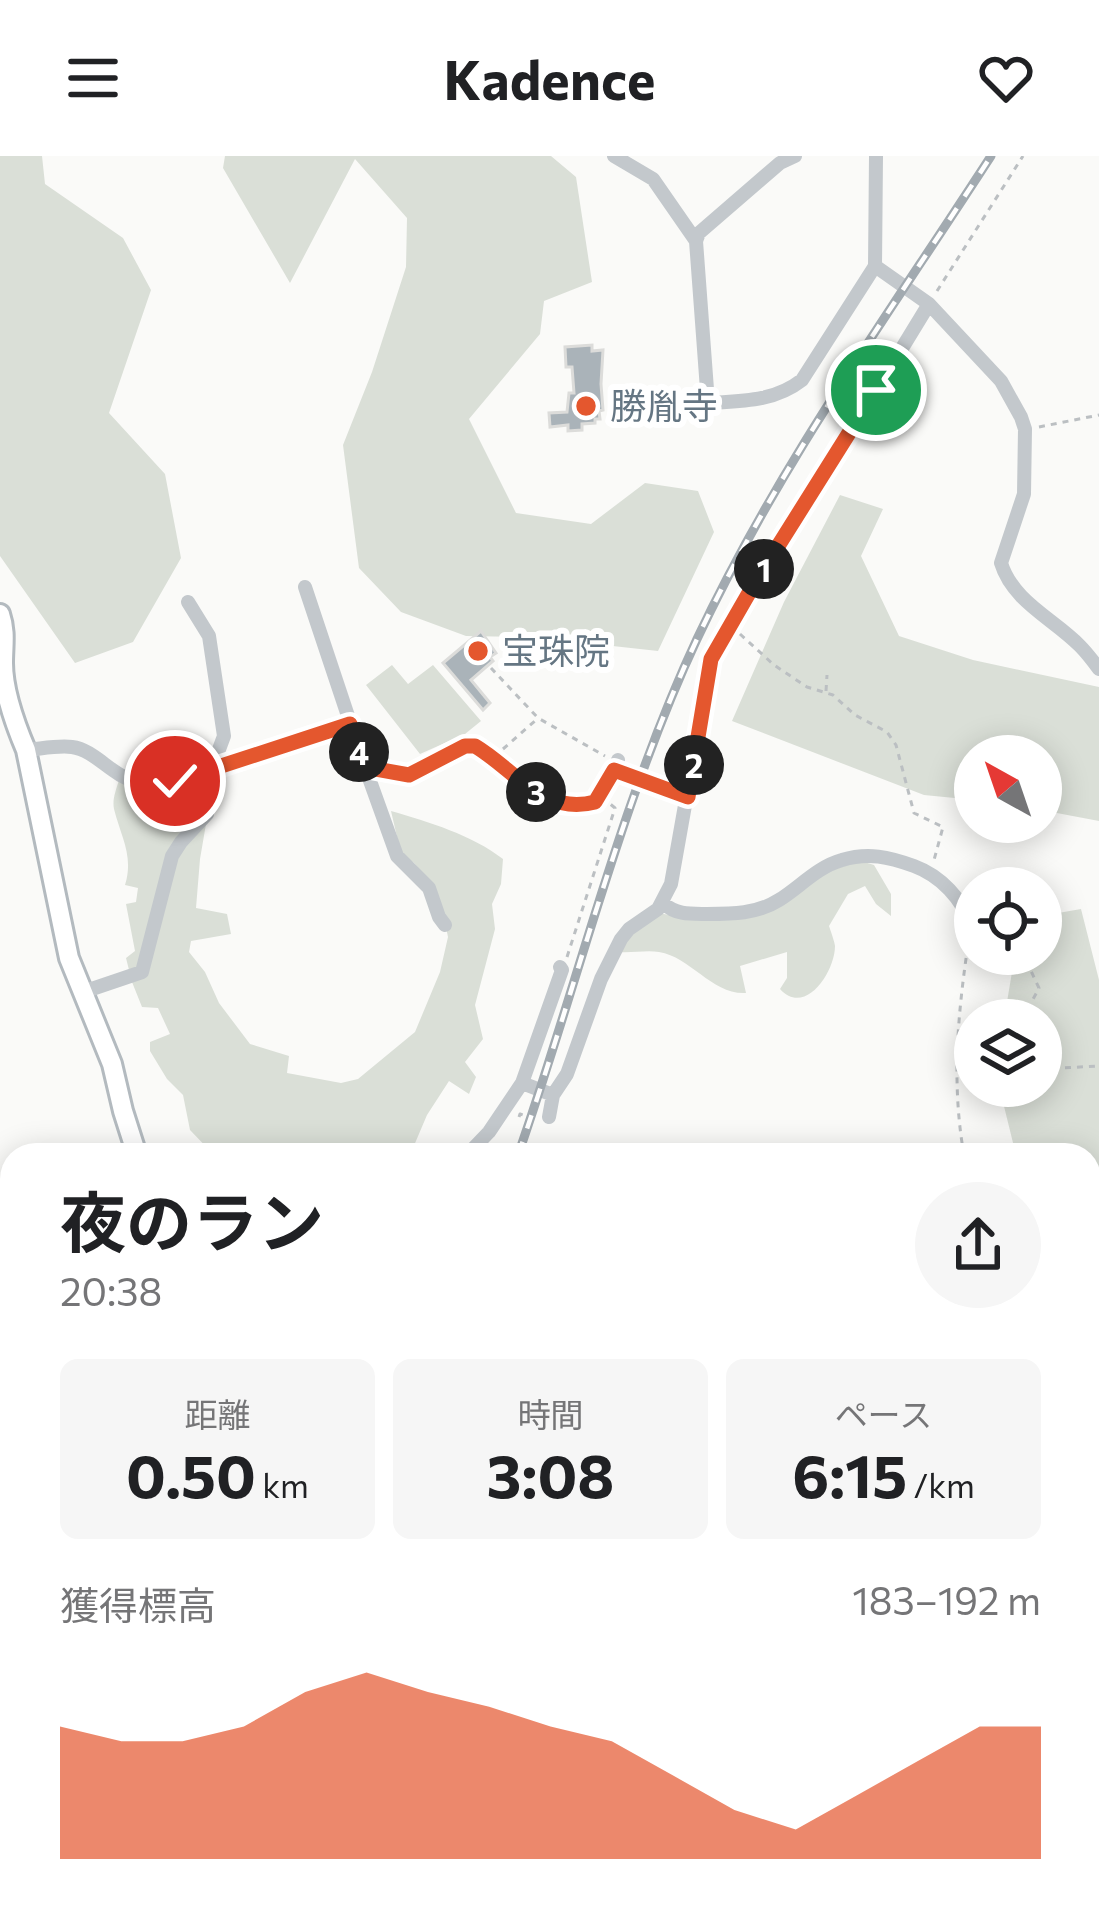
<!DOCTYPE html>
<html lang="ja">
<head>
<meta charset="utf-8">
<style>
  :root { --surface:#fff; --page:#f6f6f6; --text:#202124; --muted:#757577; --accent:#e4572e }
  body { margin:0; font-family:Commissioner,"Noto Sans JP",sans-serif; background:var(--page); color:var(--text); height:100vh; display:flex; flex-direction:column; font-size:45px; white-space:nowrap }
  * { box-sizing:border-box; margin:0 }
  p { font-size:39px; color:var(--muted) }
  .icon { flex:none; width:66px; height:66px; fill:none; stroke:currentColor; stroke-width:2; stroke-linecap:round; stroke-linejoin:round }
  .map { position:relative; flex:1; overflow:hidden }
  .sheet { position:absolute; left:0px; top:987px; width:1101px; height:771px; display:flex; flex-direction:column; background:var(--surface); border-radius:36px 36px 0 0; box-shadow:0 6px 30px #0003 }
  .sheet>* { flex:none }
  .needle { width:78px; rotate:320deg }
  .tools { position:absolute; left:954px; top:579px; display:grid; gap:24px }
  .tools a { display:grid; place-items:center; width:108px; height:108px; border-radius:50%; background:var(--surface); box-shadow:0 6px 30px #0003; font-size:60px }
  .pin { position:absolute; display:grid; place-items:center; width:102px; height:102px; color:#fff; margin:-51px; border:6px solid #fff; border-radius:50%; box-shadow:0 3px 12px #0007 }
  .km { position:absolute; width:60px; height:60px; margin:-30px; border-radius:50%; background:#222; color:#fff; font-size:33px; line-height:60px; text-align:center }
  .round { display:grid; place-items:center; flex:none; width:126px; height:126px; border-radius:63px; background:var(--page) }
  .summary { display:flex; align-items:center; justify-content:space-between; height:204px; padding:0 60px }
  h1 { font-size:66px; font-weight:700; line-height:90px }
  .figures { display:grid; grid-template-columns:repeat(3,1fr); gap:18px; height:204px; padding:12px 60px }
  .figures div { display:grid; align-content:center; border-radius:18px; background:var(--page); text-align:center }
  .figures b { font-size:60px; font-weight:700 }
  .figures small { font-size:33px; font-weight:400 }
  .figures p { font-size:33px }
  .chart { height:336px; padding:24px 60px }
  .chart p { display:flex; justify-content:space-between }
  .chart svg { width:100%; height:216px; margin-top:12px; fill:var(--accent); opacity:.7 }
  header { display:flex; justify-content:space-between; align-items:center; height:156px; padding:0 60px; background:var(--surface); font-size:54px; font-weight:700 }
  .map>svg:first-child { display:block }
  .green { fill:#dadfd7 }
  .building { fill:#aab3b9; stroke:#dcdcda; stroke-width:3 }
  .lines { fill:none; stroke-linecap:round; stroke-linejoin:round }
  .secondary-casing { stroke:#b3babf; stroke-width:24 }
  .path { stroke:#bbbfc2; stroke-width:3; stroke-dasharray:6 6; stroke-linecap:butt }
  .street { stroke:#c3c8cc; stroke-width:14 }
  .secondary { stroke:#fff; stroke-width:18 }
  .rail-casing { stroke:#a2aab0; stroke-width:9 }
  .rail { stroke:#fff; stroke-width:4.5; stroke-dasharray:14; stroke-linecap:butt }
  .street-bridge { stroke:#c3c8cc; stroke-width:14 }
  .route-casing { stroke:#fff; stroke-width:24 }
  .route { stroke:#e4572e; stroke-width:15 }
  .poi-dot { fill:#e4572e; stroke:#fff; stroke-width:4.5 }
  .labels { text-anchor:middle; stroke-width:12; stroke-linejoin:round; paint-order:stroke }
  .poi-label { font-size:36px; fill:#657683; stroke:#fff; text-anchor:start }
</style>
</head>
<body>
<header><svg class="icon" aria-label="menu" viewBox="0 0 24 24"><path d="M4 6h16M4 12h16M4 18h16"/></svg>Kadence<svg class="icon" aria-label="heart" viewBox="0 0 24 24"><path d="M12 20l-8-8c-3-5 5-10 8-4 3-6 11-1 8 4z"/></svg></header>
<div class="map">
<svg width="1099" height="1756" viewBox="0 0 1099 1756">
  <rect width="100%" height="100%" fill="#fafaf8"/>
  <path class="green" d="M0 0H42L45 28 123 82 151 134 109 257 165 318 181 402 133 486 75 507 0 400Z
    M225 0H551L576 21 592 126 544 145 540 178 469 263 516 357 591 368 645 327 698 335 714 376 658 495 531 481 466 480 401 456 359 412 343 289 372 216 406 111 407 62 355 3 290 127 223 12Z
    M840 339 883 353 861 400 899 480 973 504 1099 531V665L1041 654V600H975V644L924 639 732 565 784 446Z
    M392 509 408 528 433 509 481 565 465 578 420 598 366 529Z
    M119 624 136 631C145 668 145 663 182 667L189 656 203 660 206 668 200 703 196 752 227 758 231 778 191 785 189 796 205 816 219 847 250 888 289 900 287 917 341 927 358 923 415 876 440 816 448 781 443 757 434 731 414 707 401 698 391 655C429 666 472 679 503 703L501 728 492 748 495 773 475 849 483 883 465 906 476 921 469 938 449 925 427 959 410 999H214L190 974 183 939 167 923 150 895V886L170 878 158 852 142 851 132 826 126 802 135 795 126 748 136 746 138 732 125 729C134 700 121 681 114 653 112 644 116 634 119 624Z
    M858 704 874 709 891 738V760L876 748 865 730 848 738 829 770C830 773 835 787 835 790 835 816 805 861 780 833L787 822V796L740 810 746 837C712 839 691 801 659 796 647 794 632 797 619 796L624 785 658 757 682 761 731 762 822 715Z
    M1081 753 1099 824V1014L1089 1013V999H1016L999 930H1041V864H1004L1015 798H1041V760Z
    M28 1746H163L166 1751H219L221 1756H17Z"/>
  <path class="building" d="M592 189V195L603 194 601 228 603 254 599 255 600 263H595V267L582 268V274L568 275V269L550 271 549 257 567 256 569 237H574L572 211H566L565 191Z
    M481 475 496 497 490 501 493 505 471 524 490 547 483 554 443 507Z"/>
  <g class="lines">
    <defs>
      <path id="secondary" d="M0 458C6 476 3 489 3 507 3 536 15 568 26 594L69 802 112 908 123 955 137 999
        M232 1746 235 1756"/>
    </defs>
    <use href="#secondary" class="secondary-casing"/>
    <path class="path" d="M937 135 1023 0
      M1039 271 1099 259
      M740 478 774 509 807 531 833 539 855 559 887 576 896 589 914 657 943 671 934 704
      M491 512 538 562 605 600
      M826 535 827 519
      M503 593 536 564
      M567 801 615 652 609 647
      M1022 864 1039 832 1023 798
      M1041 913 1099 910
      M519 961 520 958 534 963V966
      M964 999C951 926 958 855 969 782
      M0 1352 12 1342
      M0 1558 12 1563"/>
    <path class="street" d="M614 0 653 23 696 85
      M795 0 780 7 699 77 696 85 708 247C741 245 774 246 802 224L875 110
      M876 0 875 110 929 148 1001 225 1021 261 1025 273 1024 338 1001 407C1013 446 1054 463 1080 490 1087 497 1093 505 1099 513
      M305 431 365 611 397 700 429 732 439 761 445 769
      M26 594C40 593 58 589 72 591 96 594 113 622 137 625 190 633 297 586 350 568
      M365 611 409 619 465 590H475C523 618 583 703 618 604
      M663 747C676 759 690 758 707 758 732 758 757 758 779 744 800 731 817 711 842 704 868 696 889 701 914 710 941 720 962 743 971 769L975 771
      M1041 753 1048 745
      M83 836 142 816 172 700 181 686 207 658 211 615 224 580 209 480 188 446
      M522 927 562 814 560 811
      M549 961 553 939 567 918 601 823 621 783 629 773 658 753 671 728 711 503 753 430 824 320 929 148
      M467 999 489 976 522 927 553 939
      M1089 1467 1099 1460
      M443 1746 452 1754 463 1746
      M1000 1746 1005 1756"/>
    <use href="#secondary" class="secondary"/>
    <defs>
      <path id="rail" d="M518 999C578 827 620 648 697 483 777 312 889 158 991 0
        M325 1756 327 1746"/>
    </defs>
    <use href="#rail" class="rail-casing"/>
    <use href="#rail" class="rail"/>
    <path class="street-bridge" d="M619 615 663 632"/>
  </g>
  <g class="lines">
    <defs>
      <path id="route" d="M175 625 350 568 365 611 409 619 465 590H475C514 613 543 660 595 646L614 614 688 641 711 503 753 430 876 234"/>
    </defs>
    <use href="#route" class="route-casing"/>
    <use href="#route" class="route"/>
  </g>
  <g class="poi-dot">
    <circle cx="586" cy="250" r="12"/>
    <circle cx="478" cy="495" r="12"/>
  </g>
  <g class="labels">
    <g class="poi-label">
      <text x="610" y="263">勝胤寺</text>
      <text x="502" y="508">宝珠院</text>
    </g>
  </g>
</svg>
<div class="tools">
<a><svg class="needle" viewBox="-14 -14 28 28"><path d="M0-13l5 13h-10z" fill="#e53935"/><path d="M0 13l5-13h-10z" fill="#757577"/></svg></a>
<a><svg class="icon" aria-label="locate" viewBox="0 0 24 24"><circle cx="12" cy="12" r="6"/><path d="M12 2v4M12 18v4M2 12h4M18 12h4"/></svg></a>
<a><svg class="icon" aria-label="layers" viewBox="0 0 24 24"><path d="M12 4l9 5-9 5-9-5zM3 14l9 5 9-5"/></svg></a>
</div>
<div class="pin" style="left:876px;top:234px;background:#1e9e55"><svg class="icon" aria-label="arrive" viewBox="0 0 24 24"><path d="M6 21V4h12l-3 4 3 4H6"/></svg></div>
<div class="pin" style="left:175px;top:625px;background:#d93025"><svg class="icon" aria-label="check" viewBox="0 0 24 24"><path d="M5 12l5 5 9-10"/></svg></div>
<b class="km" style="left:764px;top:413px">1</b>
<b class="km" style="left:694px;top:609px">2</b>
<b class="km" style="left:536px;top:636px">3</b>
<b class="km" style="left:359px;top:596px">4</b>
<section class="sheet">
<div class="summary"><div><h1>夜のラン</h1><p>20:38</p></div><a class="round"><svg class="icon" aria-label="share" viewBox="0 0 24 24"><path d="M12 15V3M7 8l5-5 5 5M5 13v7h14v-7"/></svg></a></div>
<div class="figures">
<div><p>距離</p><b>0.50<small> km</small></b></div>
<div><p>時間</p><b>3:08</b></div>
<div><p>ペース</p><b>6:15<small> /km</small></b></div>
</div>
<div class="chart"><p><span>獲得標高</span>183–192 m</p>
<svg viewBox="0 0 160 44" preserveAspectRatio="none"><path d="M0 44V17L10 20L20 20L30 17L40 10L50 6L60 10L70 13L80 17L90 20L100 27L110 34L120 38L130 31L140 24L150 17L160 17V44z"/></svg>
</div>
</section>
</div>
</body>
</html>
